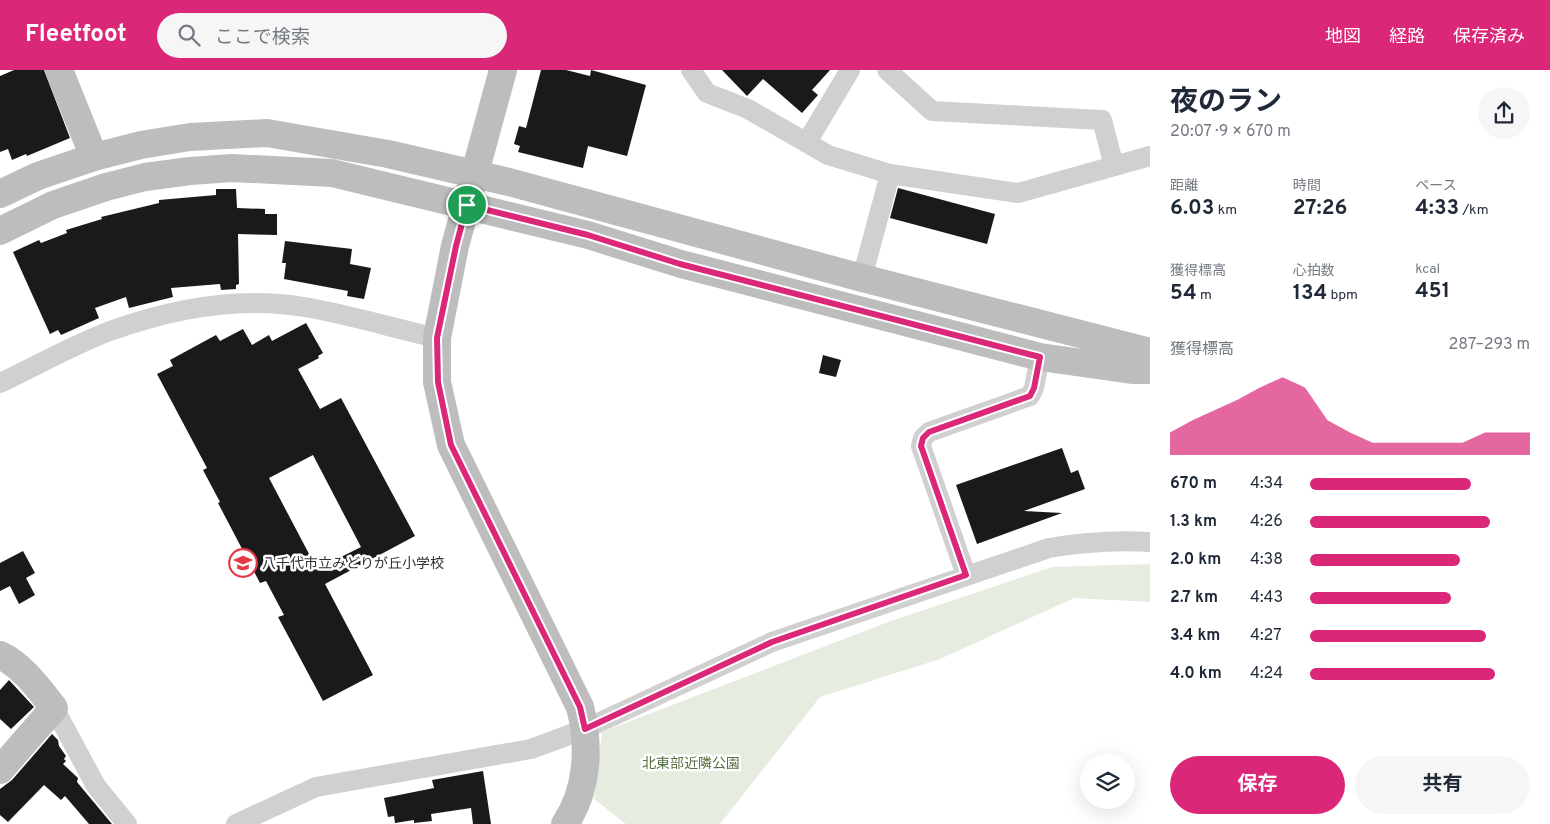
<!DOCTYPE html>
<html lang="ja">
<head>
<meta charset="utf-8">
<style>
  :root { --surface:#fff; --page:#f6f6f7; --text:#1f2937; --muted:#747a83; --accent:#db2777 }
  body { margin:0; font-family:Overpass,"Noto Sans JP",sans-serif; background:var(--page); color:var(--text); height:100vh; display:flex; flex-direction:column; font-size:19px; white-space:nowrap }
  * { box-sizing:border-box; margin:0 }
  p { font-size:16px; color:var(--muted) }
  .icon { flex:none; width:28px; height:28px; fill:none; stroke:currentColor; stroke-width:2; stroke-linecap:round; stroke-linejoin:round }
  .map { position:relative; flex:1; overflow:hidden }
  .details { display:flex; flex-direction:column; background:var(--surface); width:400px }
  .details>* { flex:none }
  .controls { position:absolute; left:1080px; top:684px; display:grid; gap:10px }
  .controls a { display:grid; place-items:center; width:55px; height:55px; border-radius:50%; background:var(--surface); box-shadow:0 5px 20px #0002; font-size:25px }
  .pin { position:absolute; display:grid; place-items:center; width:42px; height:42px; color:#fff; margin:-21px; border:2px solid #fff; border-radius:50%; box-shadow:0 1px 5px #0007 }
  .round { display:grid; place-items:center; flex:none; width:52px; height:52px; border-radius:26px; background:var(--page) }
  .headline { display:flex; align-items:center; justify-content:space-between; height:85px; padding:0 20px }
  h1 { font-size:28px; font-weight:700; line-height:38px }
  .metrics { display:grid; grid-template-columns:repeat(3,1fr); gap:8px; height:85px; padding:5px 20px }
  .metrics div { display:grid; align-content:center }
  .metrics b { font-size:21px; font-weight:700 }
  .metrics small { font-size:14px; font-weight:400 }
  .metrics p { font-size:14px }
  .chart { height:140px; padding:10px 20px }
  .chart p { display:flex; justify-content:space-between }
  .chart svg { width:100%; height:90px; margin-top:5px; fill:var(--accent); opacity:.7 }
  .cta { display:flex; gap:10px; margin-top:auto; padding:10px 20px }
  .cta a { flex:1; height:58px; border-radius:30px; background:var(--accent); color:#fff; font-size:20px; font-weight:700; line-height:58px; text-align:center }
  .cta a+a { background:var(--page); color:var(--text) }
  ul { padding:0 20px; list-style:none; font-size:16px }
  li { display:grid; grid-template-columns:80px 60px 1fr; align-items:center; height:38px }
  li i { height:12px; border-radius:6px; background:var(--accent) }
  header { display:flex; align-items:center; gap:30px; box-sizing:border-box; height:70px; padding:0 25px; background:var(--accent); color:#fff }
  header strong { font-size:24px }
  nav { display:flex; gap:28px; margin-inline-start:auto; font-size:18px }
  .search { width:350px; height:45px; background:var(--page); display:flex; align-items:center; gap:12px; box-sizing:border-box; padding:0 18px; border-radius:28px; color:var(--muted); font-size:19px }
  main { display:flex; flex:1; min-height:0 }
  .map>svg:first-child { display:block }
  .green { fill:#e6ecdf }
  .building { fill:#1a1a1a; fill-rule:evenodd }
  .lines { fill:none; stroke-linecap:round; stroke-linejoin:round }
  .street { stroke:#d0d0d0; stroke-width:20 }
  .secondary { stroke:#bdbdbd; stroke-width:28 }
  .route-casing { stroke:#fff; stroke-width:10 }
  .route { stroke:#db2777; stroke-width:6 }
  .labels { text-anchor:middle; stroke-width:5; stroke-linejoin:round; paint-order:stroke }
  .poi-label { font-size:14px; fill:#333; stroke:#fff; text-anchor:start }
  .park-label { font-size:14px; fill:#56703f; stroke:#fff }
</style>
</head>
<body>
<header>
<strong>Fleetfoot</strong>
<div class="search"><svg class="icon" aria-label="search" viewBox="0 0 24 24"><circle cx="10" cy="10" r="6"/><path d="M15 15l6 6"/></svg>ここで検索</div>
<nav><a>地図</a><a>経路</a><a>保存済み</a></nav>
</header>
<main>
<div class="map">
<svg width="1150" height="754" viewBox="0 0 1150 754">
  <rect width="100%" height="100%" fill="#fff"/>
  <path class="green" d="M1150 494V532L1074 528 940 589 820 627 720 754H626L594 729 602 662 888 552 1052 497Z"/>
  <path class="building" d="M14 0H44L70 68 27 86 26 84 12 90 8 79 0 82V6Z
    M541 0H566L590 6 591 0 646 15 627 86 588 76 583 98 518 82 520 76 514 74 519 56 526 58Z
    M722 0H830L812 20 818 25 802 43 763 9 747 26Z
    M898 118 995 144 987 174 890 148Z
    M216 119H236L237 138 265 139V144H277V165L238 164 239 214 236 215V219L221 220 220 214 171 218 173 227 129 238 126 227 95 238 99 248 61 265 58 260 50 264 13 182 39 170 41 173 67 163 66 160 102 149 101 147 159 133V130L216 125Z
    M285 171 352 179 350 194 371 198 364 229 347 226 348 221 284 209 286 193H282Z
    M306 253 323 283 318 286 319 288 298 299 320 339 341 328 415 466 325 514 373 605 323 631 278 547 284 545 266 511 260 513 218 433 220 432 203 400 207 398 157 304 173 296 170 290 216 265 220 271 243 259 252 275 269 265 272 271ZM313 385 361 477 317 499 269 408Z
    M823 285 841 290 836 307 819 303Z
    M1062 378 1071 403 1078 400 1085 419 1024 441 1062 443 977 474 956 415Z
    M23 481 35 503 26 508 35 525 19 534 10 516 0 521V493Z
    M9 610 34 637 11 659 0 649V620Z
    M52 664 58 670 59 676 66 686 64 689 66 691 63 694 78 708 77 712 112 754H89L65 726 61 730 44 715 8 752 0 745V719L12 710Z
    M483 701 491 754H473L471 738 431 744 432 751 414 753V750L395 753 394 746 388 747 384 728 434 718 432 710Z"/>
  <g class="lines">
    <path class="street" d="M691 0 707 23 748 39 828 85 890 104 1018 123 1150 86
      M887 0 932 41 1102 50 1114 96
      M807 72 850 0
      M862 208 890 104
      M0 313C36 296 73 275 110 261 171 239 239 226 304 237 347 244 393 258 437 268
      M966 505 921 376 923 368 929 362 1030 326 1034 318 1040 287
      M54 638 96 716 127 754
      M236 754 316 717 531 679 585 659 772 572 1049 478C1084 472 1114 470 1150 472"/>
    <path class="secondary" d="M59 0 94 87
      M503 0 455 176 437 268V312L451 375 580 637C590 676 588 720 565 754
      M0 124 38 106 94 87 141 75 190 67 267 63 388 84 509 112 862 208 1150 282
      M0 161 53 135 106 117 145 107 190 101 232 98 332 103 588 165 681 194 1040 287 1132 300H1150
      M0 585C23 596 39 619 54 638L0 700"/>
  </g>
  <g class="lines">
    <defs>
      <path id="route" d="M467 135 588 165 680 194 1040 287 1034 318 1030 326 929 362 923 368 921 376 966 505 772 572 585 659 580 637 451 375 438 312 437 268 456 176Z"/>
    </defs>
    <use href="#route" class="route-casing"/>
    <use href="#route" class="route"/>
  </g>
  <defs>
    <symbol id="school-ring" viewBox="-11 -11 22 22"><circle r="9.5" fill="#fff" stroke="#e63946" stroke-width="1.5"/><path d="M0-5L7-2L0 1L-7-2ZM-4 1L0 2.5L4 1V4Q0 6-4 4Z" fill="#e63946"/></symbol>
  </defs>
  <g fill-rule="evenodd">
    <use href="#school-ring" x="227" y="477" width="32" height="32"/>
  </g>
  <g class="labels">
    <g class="poi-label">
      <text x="262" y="498">八千代市立みどりが丘小学校</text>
    </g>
    <g class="park-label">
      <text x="691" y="698">北東部近隣公園</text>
    </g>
  </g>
</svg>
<div class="controls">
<a><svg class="icon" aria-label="layers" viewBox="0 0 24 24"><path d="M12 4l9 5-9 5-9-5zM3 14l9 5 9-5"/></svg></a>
</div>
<div class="pin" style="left:467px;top:135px;background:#1e9e55"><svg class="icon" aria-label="arrive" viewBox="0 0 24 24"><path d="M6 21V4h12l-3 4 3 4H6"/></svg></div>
</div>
<section class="details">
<div class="headline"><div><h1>夜のラン</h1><p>20:07 · 9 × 670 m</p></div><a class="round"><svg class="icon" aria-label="share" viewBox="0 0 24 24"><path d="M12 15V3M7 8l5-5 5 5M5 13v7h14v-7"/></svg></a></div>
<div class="metrics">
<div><p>距離</p><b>6.03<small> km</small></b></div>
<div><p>時間</p><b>27:26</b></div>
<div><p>ペース</p><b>4:33<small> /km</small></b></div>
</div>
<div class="metrics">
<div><p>獲得標高</p><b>54<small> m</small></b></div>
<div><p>心拍数</p><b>134<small> bpm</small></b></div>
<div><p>kcal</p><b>451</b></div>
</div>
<div class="chart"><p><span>獲得標高</span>287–293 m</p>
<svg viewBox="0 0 160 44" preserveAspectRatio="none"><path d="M0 44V33L10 27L20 22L30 17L40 11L50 6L60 11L70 27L80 33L90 38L100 38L110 38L120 38L130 38L140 33L150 33L160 33V44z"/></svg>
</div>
<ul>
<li><b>670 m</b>4:34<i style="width:73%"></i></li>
<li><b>1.3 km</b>4:26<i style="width:82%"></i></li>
<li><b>2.0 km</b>4:38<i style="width:68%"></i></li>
<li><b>2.7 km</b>4:43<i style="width:64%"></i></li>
<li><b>3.4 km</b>4:27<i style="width:80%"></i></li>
<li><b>4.0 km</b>4:24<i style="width:84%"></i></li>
</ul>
<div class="cta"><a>保存</a><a>共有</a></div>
</section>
</main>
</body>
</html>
